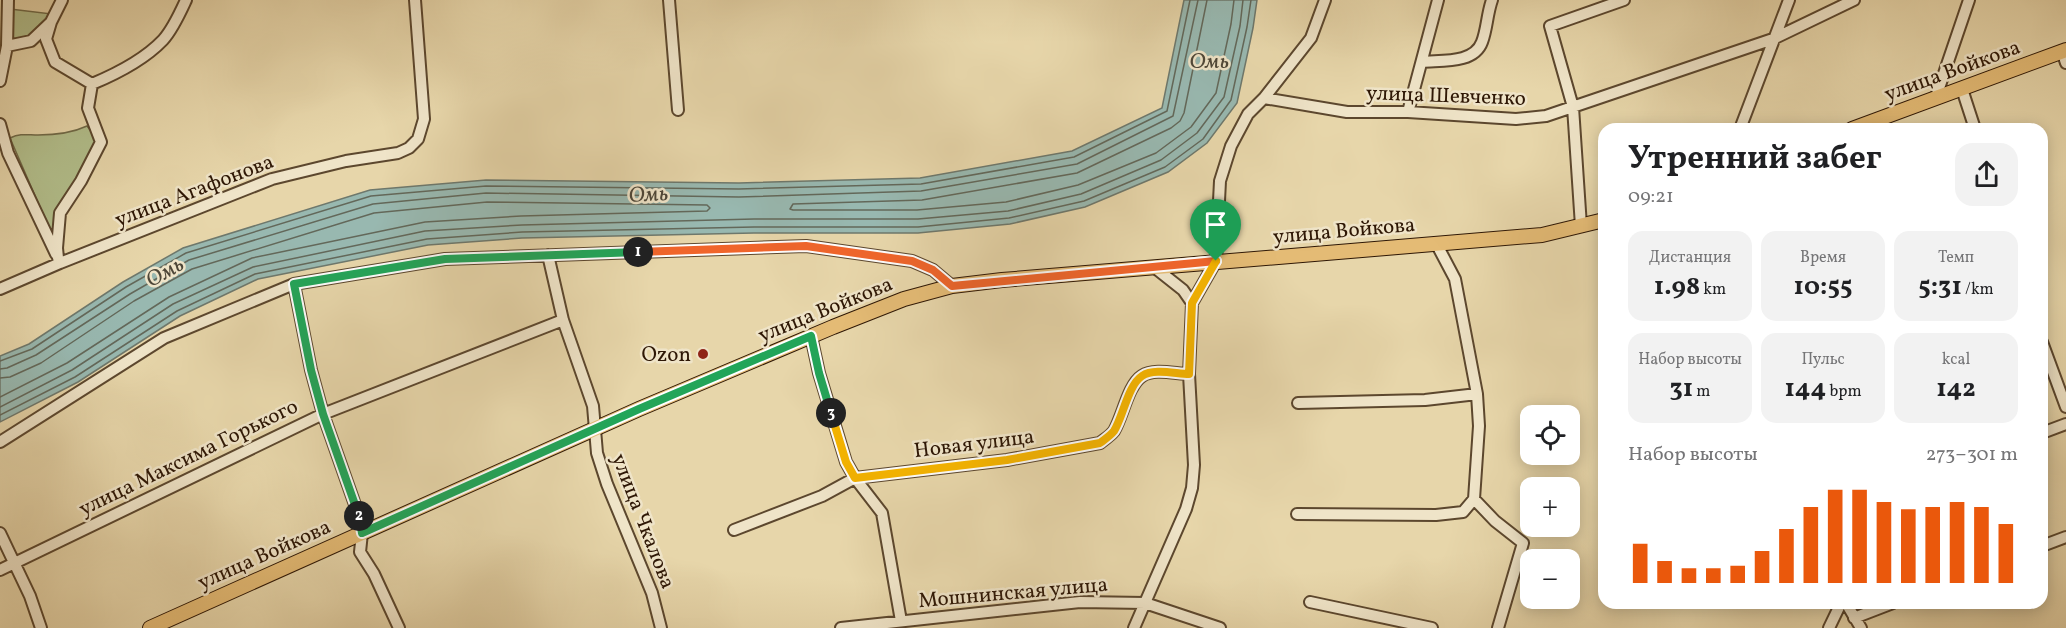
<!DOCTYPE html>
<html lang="ru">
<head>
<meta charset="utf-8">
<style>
  :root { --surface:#fff; --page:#f2f2f2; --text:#202124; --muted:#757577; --accent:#ea580c }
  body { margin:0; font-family:Vollkorn,serif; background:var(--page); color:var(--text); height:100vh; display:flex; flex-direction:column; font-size:22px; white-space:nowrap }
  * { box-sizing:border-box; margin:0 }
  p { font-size:20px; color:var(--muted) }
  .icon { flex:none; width:33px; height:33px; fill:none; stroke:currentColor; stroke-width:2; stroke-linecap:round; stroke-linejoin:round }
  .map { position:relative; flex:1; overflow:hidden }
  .panel { position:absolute; left:1598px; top:123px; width:450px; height:486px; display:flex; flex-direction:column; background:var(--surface); border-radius:18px; box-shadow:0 3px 15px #0003 }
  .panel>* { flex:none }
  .buttons { position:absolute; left:1520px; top:405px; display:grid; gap:12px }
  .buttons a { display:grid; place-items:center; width:60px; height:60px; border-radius:12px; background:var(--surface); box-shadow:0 3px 15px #0003; font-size:30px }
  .pin { position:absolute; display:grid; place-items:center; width:51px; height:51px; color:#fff; margin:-62px -26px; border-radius:50% 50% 50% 0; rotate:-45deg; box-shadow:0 0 6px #0007 }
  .pin .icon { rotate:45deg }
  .km { position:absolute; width:30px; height:30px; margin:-15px; border-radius:50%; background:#222; color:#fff; font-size:16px; line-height:30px; text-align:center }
  .round { display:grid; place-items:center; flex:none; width:63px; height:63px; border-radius:18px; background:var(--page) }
  .summary { display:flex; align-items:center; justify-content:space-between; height:102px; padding:0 30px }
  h1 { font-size:33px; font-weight:700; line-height:45px }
  .metrics { display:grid; grid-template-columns:repeat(3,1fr); gap:9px; height:102px; padding:6px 30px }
  .metrics div { display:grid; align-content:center; border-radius:15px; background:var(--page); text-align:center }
  .metrics b { font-size:26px; font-weight:700 }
  .metrics small { font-size:16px; font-weight:400 }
  .metrics p { font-size:16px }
  .chart { height:168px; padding:12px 30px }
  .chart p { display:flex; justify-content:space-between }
  .chart svg { width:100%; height:108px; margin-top:6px; stroke:var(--accent); stroke-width:6 }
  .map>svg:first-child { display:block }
  .green { fill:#b2be8b; stroke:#706a48; stroke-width:1.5 }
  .water { fill:#98b8b0; stroke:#6e786c; stroke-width:1.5 }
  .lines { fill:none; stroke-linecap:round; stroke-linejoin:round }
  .shore { stroke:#63685a; stroke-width:1.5 }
  .minor-casing { stroke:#5c472e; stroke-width:14 }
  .major-casing { stroke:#2e1705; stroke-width:16 }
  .minor { stroke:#efe4c8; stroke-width:10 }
  .major { stroke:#e4bb75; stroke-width:14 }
  .split-1-casing { stroke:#fff; stroke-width:12 }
  .split-2-casing { stroke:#fff; stroke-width:12 }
  .split-3-casing { stroke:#fff; stroke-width:12 }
  .split-4-casing { stroke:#fff; stroke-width:12 }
  .split-1 { stroke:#f0652b; stroke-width:8 }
  .split-2 { stroke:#22a559; stroke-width:8 }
  .split-3 { stroke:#22a559; stroke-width:8 }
  .split-4 { stroke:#f5b400; stroke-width:8 }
  .poi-dot { fill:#8f2418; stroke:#efe4c8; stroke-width:2 }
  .labels { text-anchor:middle; stroke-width:5; stroke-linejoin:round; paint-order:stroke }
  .street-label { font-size:21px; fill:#2e1705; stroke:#efe4c8 }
  .poi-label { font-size:21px; fill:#2e1705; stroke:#efe4c8; text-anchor:end }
  .water-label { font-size:22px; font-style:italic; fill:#4e4738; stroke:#efe4c8 }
</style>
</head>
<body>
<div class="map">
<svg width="2066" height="628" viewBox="0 0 2066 628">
  <rect width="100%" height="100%" fill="#e7d6aa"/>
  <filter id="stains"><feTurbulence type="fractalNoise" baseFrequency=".00333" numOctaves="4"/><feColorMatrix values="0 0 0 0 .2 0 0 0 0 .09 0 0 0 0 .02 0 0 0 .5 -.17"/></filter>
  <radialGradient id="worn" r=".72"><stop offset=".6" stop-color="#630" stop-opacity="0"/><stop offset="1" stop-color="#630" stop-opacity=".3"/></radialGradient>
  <path class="green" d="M10 9 52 14 31 39 8 45Z
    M87 126 99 141 59 209 56 244 10 138C21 133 27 135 38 135 55 135 72 133 87 126Z"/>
  <path class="water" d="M1184 0H1257L1253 28 1237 103 1207 143 1168 172 1085 207 1010 224 918 233H754L522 238 428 245 258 279 180 316 78 382 0 422V356L29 344 123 282 183 248 370 190 486 180 739 183 920 178 1072 151 1162 108Z"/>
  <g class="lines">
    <path class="shore" d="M1207 0 1184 113 1180 121 1171 128 1077 173 922 200 793 204 790 209 793 210H917L1006 202 1078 185 1156 153 1191 127 1216 93 1231 24 1234 0
      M0 361 32 349 126 287 186 253 371 196 486 186 739 189 921 184 1074 157 1167 111 1190 0
      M0 369 7 368 36 355 130 294 189 260 373 204 486 193 739 197 921 191 1077 164 1173 116 1198 0
      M0 378 10 377 41 363 134 301 192 269 374 213 487 202 707 205 710 208 707 211 521 216 425 222 252 258 169 297 67 363 0 397
      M0 407 72 370 173 304 253 267 425 231 522 225 754 219H918L1008 211 1081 194 1161 160 1197 133 1224 97 1240 26 1243 0
      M0 415 75 377 177 311 255 274 427 239 522 232 754 227H918L1009 218 1084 201 1165 167 1203 139 1231 100 1247 27 1251 0"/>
    <defs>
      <path id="minor" d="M669 0 678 110
        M51 22 46 39 55 62 92 84C116 74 144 60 163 40 173 29 180 13 186 0
        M7 46 31 41 51 22 62 0
        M2062 51 2066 63
        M1422 62C1441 60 1474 64 1482 42 1487 29 1487 14 1492 0
        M0 81 7 46 8 0
        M1962 89 1975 129
        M1936 97 1969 0
        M1264 98 1311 38 1325 0
        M1408 112 1438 0
        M0 124 8 153 56 254
        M1740 129 1789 0
        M1581 226 1573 107 1550 26 1624 0
        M1436 243 1455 279 1477 394 1479 426 1474 499 1495 521 1523 543 1498 628
        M548 255 563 320 593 406 597 453 607 484 652 593 661 628
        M58 258 57 248 60 213 81 181 101 142 88 108 92 84
        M1154 267 1183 290 1192 303
        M294 284 311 370 323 414 359 516 362 533 360 552 374 574 399 628
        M0 289 60 263 272 179 346 161 398 153 409 148 418 139 424 119 415 0
        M811 336 819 373 846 462 855 478 882 513 901 621
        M2042 342 2066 407
        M1298 403 1425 400 1477 394
        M2042 433 2066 424
        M0 442 164 338 294 284 445 259 806 246 912 261 933 270 952 286
        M1297 514 1436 515 1463 512 1474 499
        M734 530 822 496 855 478 1007 460 1100 443C1105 439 1110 436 1114 431 1123 416 1128 385 1142 376 1154 368 1176 374 1189 374
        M0 533 30 596 41 628
        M2042 546 2066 537
        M0 570 323 414 563 320
        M1310 602 1432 628
        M1846 603 1861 628
        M1854 618 1893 603
        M841 628 1080 602 1145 603 1220 628
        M1134 628 1186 509 1192 488 1194 465 1189 374 1192 303 1216 261 1220 181 1231 146 1248 114 1264 98 1347 112H1408L1516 119 1546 116 1773 39 1854 0
        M1829 628 1841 603"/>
      <path id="major" d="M1852 129 2066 50
        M150 628 639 409 833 327 904 299 952 286 1002 280 1542 235 1604 220"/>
    </defs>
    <use href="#minor" class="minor-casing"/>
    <use href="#major" class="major-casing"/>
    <use href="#minor" class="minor"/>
    <use href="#major" class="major"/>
  </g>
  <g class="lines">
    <defs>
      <path id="split-1" d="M638 252 806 246 912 261 933 270 952 286 1216 261"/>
      <path id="split-2" d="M359 516 323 414 311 370 294 284 445 259 638 252"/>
      <path id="split-3" d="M359 516 362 533 639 409 811 336 819 373 831 413"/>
      <path id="split-4" d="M831 413 846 462 855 478 1007 460 1100 443C1105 439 1110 436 1114 431 1123 417 1128 385 1142 376 1154 368 1176 374 1189 374L1192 303 1216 261"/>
    </defs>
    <use href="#split-1" class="split-1-casing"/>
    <use href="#split-2" class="split-2-casing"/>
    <use href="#split-3" class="split-3-casing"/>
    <use href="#split-4" class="split-4-casing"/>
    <use href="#split-1" class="split-1"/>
    <use href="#split-2" class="split-2"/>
    <use href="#split-3" class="split-3"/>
    <use href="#split-4" class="split-4"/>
  </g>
  <circle class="poi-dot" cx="703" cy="354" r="6"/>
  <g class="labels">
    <g class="street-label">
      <text transform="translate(1952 70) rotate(-20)" y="7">улица Войкова</text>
      <text transform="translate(1446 95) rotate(2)" y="7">улица Шевченко</text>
      <text transform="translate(194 190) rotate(-21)" y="7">улица Агафонова</text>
      <text transform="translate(1344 230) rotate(-5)" y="7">улица Войкова</text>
      <text transform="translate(825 309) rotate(-22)" y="7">улица Войкова</text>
      <text transform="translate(974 443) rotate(-7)" y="7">Новая улица</text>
      <text transform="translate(188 457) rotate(-26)" y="7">улица Максима Горького</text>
      <text transform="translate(644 521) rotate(69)" y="7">улица Чкалова</text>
      <text transform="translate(264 554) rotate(-24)" y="7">улица Войкова</text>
      <text transform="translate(1013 592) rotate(-5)" y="7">Мошнинская улица</text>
    </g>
    <g class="poi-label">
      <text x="691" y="361">Ozon</text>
    </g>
    <g class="water-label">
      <text x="1209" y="68">Омь</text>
      <text transform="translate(648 193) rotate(-3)" y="8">Омь</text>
      <text transform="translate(164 271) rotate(-30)" y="8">Омь</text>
    </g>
  </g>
  <rect width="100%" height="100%" filter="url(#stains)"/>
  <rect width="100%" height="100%" fill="url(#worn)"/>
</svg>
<div class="buttons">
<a><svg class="icon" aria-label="locate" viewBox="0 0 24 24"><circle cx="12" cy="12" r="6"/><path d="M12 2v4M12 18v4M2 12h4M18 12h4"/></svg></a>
<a>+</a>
<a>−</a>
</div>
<div class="pin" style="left:1216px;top:261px;background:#1e9e55"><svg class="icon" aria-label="arrive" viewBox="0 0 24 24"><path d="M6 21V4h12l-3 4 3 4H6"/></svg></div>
<b class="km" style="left:638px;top:252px">1</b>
<b class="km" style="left:359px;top:516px">2</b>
<b class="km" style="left:831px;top:413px">3</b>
<section class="panel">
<div class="summary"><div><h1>Утренний забег</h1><p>09:21</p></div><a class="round"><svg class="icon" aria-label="share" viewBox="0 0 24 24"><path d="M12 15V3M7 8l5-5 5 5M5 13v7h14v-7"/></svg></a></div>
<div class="metrics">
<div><p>Дистанция</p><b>1.98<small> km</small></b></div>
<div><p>Время</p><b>10:55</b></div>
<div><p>Темп</p><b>5:31<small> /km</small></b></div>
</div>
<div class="metrics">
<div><p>Набор высоты</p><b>31<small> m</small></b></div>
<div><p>Пульс</p><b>144<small> bpm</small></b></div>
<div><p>kcal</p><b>142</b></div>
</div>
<div class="chart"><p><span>Набор высоты</span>273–301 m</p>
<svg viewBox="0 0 160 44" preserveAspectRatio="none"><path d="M5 44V28M15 44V35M25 44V38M35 44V38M45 44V37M55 44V31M65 44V22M75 44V13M85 44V6M95 44V6M105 44V11M115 44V14M125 44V13M135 44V11M145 44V13M155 44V20"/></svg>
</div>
</section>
</div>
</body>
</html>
